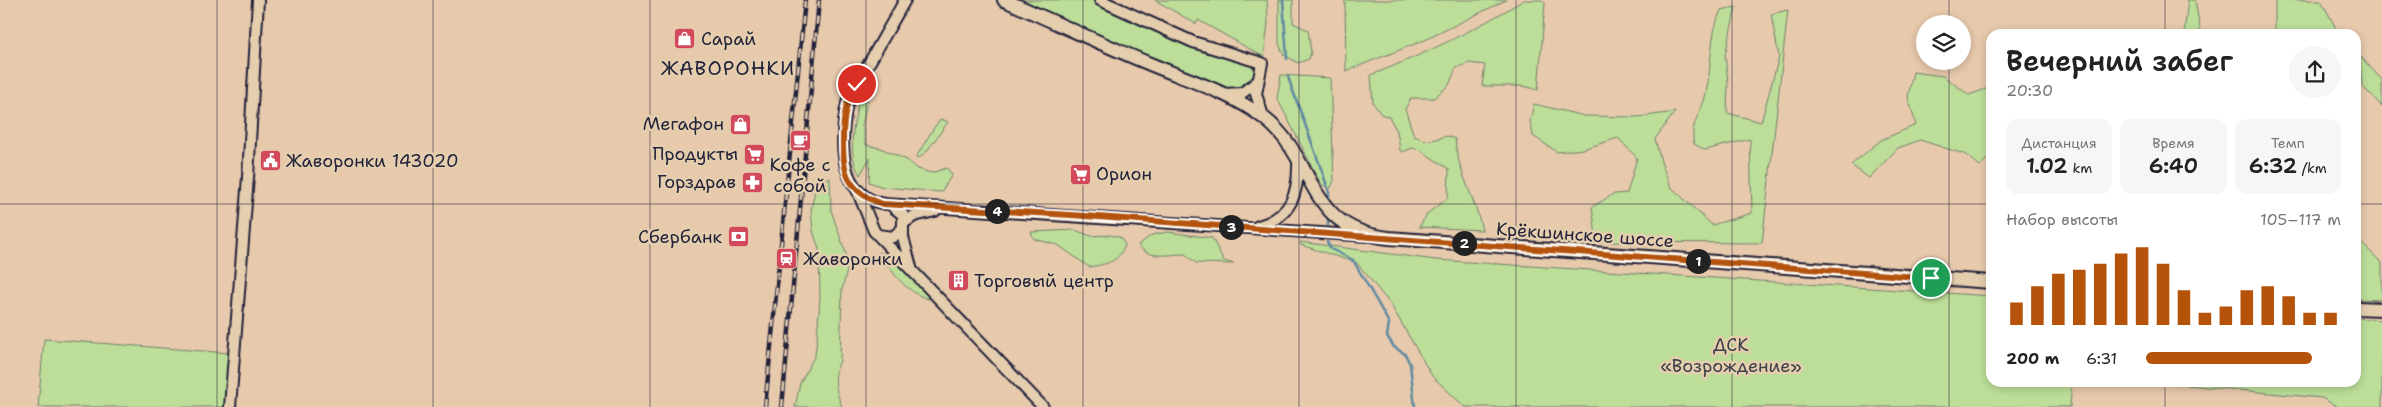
<!DOCTYPE html>
<html lang="ru">
<head>
<meta charset="utf-8">
<style>
  :root { --surface:#fff; --page:#f6f6f6; --text:#222; --muted:#767676; --accent:#b45309 }
  body { margin:0; font-family:"Shantell Sans",sans-serif; background:var(--page); color:var(--text); height:100vh; display:flex; flex-direction:column; font-size:19px; white-space:nowrap }
  * { box-sizing:border-box; margin:0 }
  p { font-size:16px; color:var(--muted) }
  .icon { flex:none; width:28px; height:28px; fill:none; stroke:currentColor; stroke-width:2; stroke-linecap:round; stroke-linejoin:round }
  .map { position:relative; flex:1; overflow:hidden }
  .panel { position:absolute; left:1986px; top:29px; width:375px; height:358px; display:flex; flex-direction:column; background:var(--surface); border-radius:15px; box-shadow:0 2px 8px #0003 }
  .panel>* { flex:none }
  .controls { position:absolute; left:1916px; top:15px; display:grid; gap:10px }
  .controls a { display:grid; place-items:center; width:55px; height:55px; border-radius:50%; background:var(--surface); box-shadow:0 2px 8px #0003; font-size:25px }
  .pin { position:absolute; display:grid; place-items:center; width:42px; height:42px; color:#fff; margin:-21px; border:2px solid #fff; border-radius:50%; box-shadow:0 1px 5px #0007 }
  .km { position:absolute; width:25px; height:25px; margin:-12px; border-radius:50%; background:#222; color:#fff; font-size:14px; line-height:25px; text-align:center }
  .round { display:grid; place-items:center; flex:none; width:52px; height:52px; border-radius:26px; background:var(--page) }
  .head { display:flex; align-items:center; justify-content:space-between; height:85px; padding:0 20px }
  h1 { font-size:28px; font-weight:600; line-height:38px }
  .stats { display:grid; grid-template-columns:repeat(3,1fr); gap:8px; height:85px; padding:5px 20px }
  .stats div { display:grid; align-content:center; border-radius:12px; background:var(--page); text-align:center }
  .stats b { font-size:21px; font-weight:600 }
  .stats small { font-size:14px; font-weight:400 }
  .stats p { font-size:14px }
  .chart { height:140px; padding:10px 20px }
  .chart p { display:flex; justify-content:space-between }
  .chart svg { width:100%; height:90px; margin-top:5px; stroke:var(--accent); stroke-width:6 }
  ul { padding:0 20px; list-style:none; font-size:16px }
  li { display:grid; grid-template-columns:80px 60px 1fr; align-items:center; height:38px }
  li i { height:12px; border-radius:6px; background:var(--accent) }
  .map>svg:first-child { display:block }
  .green { fill:#bcde98; stroke:#6f806a }
  .lines { fill:none; stroke-linecap:round; stroke-linejoin:round }
  .stream { stroke:#5f8aa2; stroke-width:2.5 }
  .minor-casing { stroke:#22223b; stroke-width:14 }
  .major-casing { stroke:#22223b; stroke-width:16 }
  .minor { stroke:#e5ceae; stroke-width:10 }
  .major { stroke:#e5ceae; stroke-width:12 }
  .rail-casing { stroke:#22223b; stroke-width:4.5 }
  .rail { stroke:#e5ceae; stroke-width:2.5; stroke-dasharray:8; stroke-linecap:butt }
  .route-casing { stroke:#fff; stroke-width:10 }
  .route { stroke:#b45309; stroke-width:6 }
  .grid { fill:none; stroke:#22223b; stroke-width:1; stroke-opacity:0.55 }
  .labels { text-anchor:middle; stroke-width:5; stroke-linejoin:round; paint-order:stroke }
  .poi-label { font-size:18px; fill:#22223b; stroke:#e5ceae; text-anchor:start }
  .street-label { font-size:18px; fill:#22223b; stroke:#e5ceae }
  .park-label { font-size:18px; fill:#393e49; stroke:#e5ceae }
  .quarter-label { font-size:20px; letter-spacing:1px; fill:#22223b; stroke:#e5ceae }
</style>
</head>
<body>
<div class="map">
<svg width="2382" height="407" viewBox="0 0 2382 407">
  <rect width="100%" height="100%" fill="#e7c9ac"/>
  <filter id="ink" filterUnits="userSpaceOnUse"><feTurbulence type="fractalNoise" baseFrequency=".02" numOctaves="2"/><feDisplacementMap in="SourceGraphic" scale="10" xChannelSelector="R" yChannelSelector="G"/><feConvolveMatrix kernelMatrix="1 2 1 2 8 2 1 2 1" color-interpolation-filters="sRGB"/></filter>
  <g filter="url(#ink)">
    <path class="green" d="M1016 0H1096L1258 64C1254 83 1243 89 1225 90Z
      M1155 0H1267L1268 22 1264 57 1198 20 1196 24Z
      M1279 0H1293V23L1308 30 1311 52 1309 59 1298 63 1284 55 1279 44Z
      M1345 0H1506L1425 40 1346 71Z
      M1524 0H1542L1545 3 1538 90 1524 86H1482L1485 65 1469 63 1456 68 1449 85 1434 98H1411L1405 109 1414 136 1429 141 1447 136 1455 139C1457 171 1476 199 1482 230L1419 227 1428 213 1448 198 1449 169 1420 150 1412 148 1403 152 1400 150 1397 131 1389 117 1381 114 1373 103 1371 75C1425 54 1475 30 1524 0Z
      M2188 0H2195L2201 34H2184Z
      M2275 0H2321L2339 34H2275Z
      M1736 7 1725 55 1728 82 1727 113 1761 122 1779 57 1771 14 1788 10 1762 243 1597 242 1592 207 1614 194 1627 193 1637 158 1618 138 1583 149 1557 152 1533 136 1530 121 1534 104 1584 116 1638 117 1675 112 1655 139 1662 165 1671 187 1712 225 1752 213 1750 139 1705 150 1694 144C1689 124 1702 113 1706 93 1712 66 1709 36 1721 10Z
      M2360 56 2382 80V106L2362 86Z
      M1913 72 1943 76 1969 95 1991 87V155L1980 166 1967 155 1920 140 1898 148 1869 178 1851 165 1881 140 1916 125 1908 97Z
      M1281 75 1330 78 1334 181 1330 189 1321 184 1277 98Z
      M864 87 868 97 862 126 866 145 880 148 907 160 918 169 931 173 947 168 952 175 941 192 883 187 869 182 870 158 860 175C845 154 855 109 864 87Z
      M941 119 948 122 927 151 919 158 916 157 935 126Z
      M830 178 831 210 849 263 842 290 840 361C832 376 836 392 842 407H795L800 383 815 355 817 338 820 298 819 249 813 231 811 210 816 185 821 180Z
      M1075 230 1091 236 1110 235 1120 237 1125 245C1118 263 1106 264 1089 267L1058 245 1034 239 1031 232Z
      M1168 232 1212 238 1224 261 1234 264 1196 263 1185 254C1169 254 1148 260 1138 245L1152 235Z
      M2356 238 2382 263V300L2356 299Z
      M1300 242 1436 260 1991 296V381H2072L2070 407H1465L1432 376 1391 305 1357 263 1301 245Z
      M878 253H885L926 292 929 299C914 296 895 278 889 266L878 261 875 257Z
      M2356 318 2382 320V407H2338L2322 398 2144 381H2356Z
      M44 339 230 353 225 407H38Z"/>
    <g class="lines">
      <path class="stream" d="M1283 0 1287 59
        M1288 77 1323 174 1329 192V201
        M1328 225V214
        M1327 242 1331 249 1353 260 1380 307 1389 323 1387 336 1394 347 1405 354 1410 364 1415 407"/>
      <defs>
        <path id="minor" d="M905 0 848 100 846 108C840 144 839 198 886 204L1367 236
          M1100 0 1193 42 1262 63 1256 94 1263 116
          M1224 94 1242 93 1257 82
          M858 192 874 231 1043 407
          M891 205 903 215V237L911 267
          M904 223 914 216 935 211
          M1258 226C1292 217 1299 192 1298 160
          M878 235 893 237 903 228
          M230 407 248 177 258 0"/>
        <path id="major" d="M1004 0C1053 21 1101 44 1150 64 1188 80 1232 93 1264 118 1318 159 1304 229 1389 238L1991 282
          M2356 308 2382 309"/>
      </defs>
      <use href="#minor" class="minor-casing"/>
      <use href="#major" class="major-casing"/>
      <use href="#minor" class="minor"/>
      <use href="#major" class="major"/>
      <defs>
        <path id="rail" d="M765 407 805 0
          M782 407 819 0"/>
      </defs>
      <use href="#rail" class="rail-casing"/>
      <use href="#rail" class="rail"/>
    </g>
  </g>
  <g class="lines" filter="url(#ink)">
    <defs>
      <path id="route" d="M857 84C852 93 847 100 846 109 842 125 841 165 849 179 856 192 870 200 883 204L1071 215 1931 278"/>
    </defs>
    <use href="#route" class="route-casing"/>
    <use href="#route" class="route"/>
  </g>
  <path class="grid" d="M217 0V407M433 0V407M650 0V407M866 0V407M1083 0V407M1299 0V407M1516 0V407M1732 0V407M1949 0V24M2165 0V34M1949 61V407M0 204H1991M2356 204H2382M2165 381V407"/>
  <defs>
    <symbol id="shop-square" viewBox="-11 -11 22 22"><rect x="-9" y="-9" width="18" height="18" rx="4" fill="#d1495b" stroke="#e5ceae"/><path d="M-5-2.5h2.3a2.7 3.5 0 0 1 5.4 0H5L5.5 6h-11ZM-1.5-2.5h3a1.5 2.3 0 0 0-3 0Z" fill="#fff"/></symbol>
    <symbol id="cafe-square" viewBox="-11 -11 22 22"><rect x="-9" y="-9" width="18" height="18" rx="4" fill="#d1495b" stroke="#e5ceae"/><path d="M-5.5-4.5H6V0H3Q3 3.5 0 3.5H-2.5Q-5.5 3.5-5.5 0ZM3-3.2v2h1.7v-2ZM-6 4.5H4V6H-6Z" fill="#fff"/></symbol>
    <symbol id="supermarket-square" viewBox="-11 -11 22 22"><rect x="-9" y="-9" width="18" height="18" rx="4" fill="#d1495b" stroke="#e5ceae"/><path d="M-6-5.5h2.5l.6 2H6L4.5 2H-2.5L-4.4-4H-6ZM-1.5 3.2a1.3 1.3 0 1 0 .1 0ZM3 3.2a1.3 1.3 0 1 0 .1 0Z" fill="#fff"/></symbol>
    <symbol id="civic-square" viewBox="-11 -11 22 22"><rect x="-9" y="-9" width="18" height="18" rx="4" fill="#d1495b" stroke="#e5ceae"/><path d="M-.6-6.5H3V-4.5H.6V-3L4-1V1h2V6H-6V1h2V-1L-.6-3ZM-1.2 2.5V6h2.4V2.5Z" fill="#fff"/></symbol>
    <symbol id="pharmacy-square" viewBox="-11 -11 22 22"><rect x="-9" y="-9" width="18" height="18" rx="4" fill="#d1495b" stroke="#e5ceae"/><path d="M-2-6h4v4h4v4h-4v4h-4v-4h-4v-4h4Z" fill="#fff"/></symbol>
    <symbol id="bank-square" viewBox="-11 -11 22 22"><rect x="-9" y="-9" width="18" height="18" rx="4" fill="#d1495b" stroke="#e5ceae"/><path d="M-6-4H6V4H-6ZM0-2.3a2.3 2.3 0 1 0 0 4.6a2.3 2.3 0 1 0 0-4.6Z" fill="#fff"/></symbol>
    <symbol id="station-square" viewBox="-11 -11 22 22"><rect x="-9" y="-9" width="18" height="18" rx="4" fill="#d1495b" stroke="#e5ceae"/><path d="M-3-6H3Q5-6 5-4V2Q5 4 3 4L4.5 6H3L1.5 4h-3L-3 6H-4.5L-3 4Q-5 4-5 2V-4Q-5-6-3-6ZM-3.5-4v3h7v-3ZM-3.5 1v1.5H-2V1ZM2 1v1.5H3.5V1Z" fill="#fff"/></symbol>
    <symbol id="building-square" viewBox="-11 -11 22 22"><rect x="-9" y="-9" width="18" height="18" rx="4" fill="#d1495b" stroke="#e5ceae"/><path d="M-4-6H4V6H1V3H-1V6H-4ZM-2.5-4.3h1.7v1.8h-1.7ZM.8-4.3h1.7v1.8H.8ZM-2.5-1h1.7V.8h-1.7ZM.8-1h1.7V.8H.8Z" fill="#fff"/></symbol>
  </defs>
  <g fill-rule="evenodd">
    <use href="#shop-square" x="672" y="26" width="25" height="25"/>
    <use href="#shop-square" x="728" y="112" width="25" height="25"/>
    <use href="#cafe-square" x="788" y="128" width="25" height="25"/>
    <use href="#supermarket-square" x="742" y="142" width="25" height="25"/>
    <use href="#civic-square" x="258" y="148" width="25" height="25"/>
    <use href="#supermarket-square" x="1068" y="162" width="25" height="25"/>
    <use href="#pharmacy-square" x="740" y="170" width="25" height="25"/>
    <use href="#bank-square" x="726" y="224" width="25" height="25"/>
    <use href="#station-square" x="774" y="246" width="25" height="25"/>
    <use href="#building-square" x="946" y="268" width="25" height="25"/>
  </g>
  <g class="labels">
    <g class="poi-label">
      <text x="701" y="45">Сарай</text>
      <text x="724" y="130" text-anchor="end">Мегафон</text>
      <text x="738" y="160" text-anchor="end">Продукты</text>
      <text x="286" y="167">Жаворонки 143020</text>
      <text x="800" y="171" text-anchor="middle">Кофе с<tspan x="800" dy="21">собой</tspan></text>
      <text x="1096" y="180">Орион</text>
      <text x="736" y="188" text-anchor="end">Горздрав</text>
      <text x="722" y="243" text-anchor="end">Сбербанк</text>
      <text x="803" y="265">Жаворонки</text>
      <text x="974" y="287">Торговый центр</text>
    </g>
    <g class="street-label">
      <text transform="translate(1585 235) rotate(4)" y="6">Крёкшинское шоссе</text>
    </g>
    <g class="park-label">
      <text x="1731" y="351">ДСК<tspan x="1731" dy="21">«Возрождение»</tspan></text>
    </g>
    <g class="quarter-label">
      <text x="728" y="75">ЖАВОРОНКИ</text>
    </g>
  </g>
</svg>
<div class="controls">
<a><svg class="icon" aria-label="layers" viewBox="0 0 24 24"><path d="M12 4l9 5-9 5-9-5zM3 14l9 5 9-5"/></svg></a>
</div>
<div class="pin" style="left:1931px;top:278px;background:#1e9e55"><svg class="icon" aria-label="arrive" viewBox="0 0 24 24"><path d="M6 21V4h12l-3 4 3 4H6"/></svg></div>
<div class="pin" style="left:857px;top:84px;background:#d93025"><svg class="icon" aria-label="check" viewBox="0 0 24 24"><path d="M5 12l5 5 9-10"/></svg></div>
<b class="km" style="left:1698px;top:261px">1</b>
<b class="km" style="left:1464px;top:243px">2</b>
<b class="km" style="left:1231px;top:227px">3</b>
<b class="km" style="left:997px;top:211px">4</b>
<section class="panel">
<div class="head"><div><h1>Вечерний забег</h1><p>20:30</p></div><a class="round"><svg class="icon" aria-label="share" viewBox="0 0 24 24"><path d="M12 15V3M7 8l5-5 5 5M5 13v7h14v-7"/></svg></a></div>
<div class="stats">
<div><p>Дистанция</p><b>1.02<small> km</small></b></div>
<div><p>Время</p><b>6:40</b></div>
<div><p>Темп</p><b>6:32<small> /km</small></b></div>
</div>
<div class="chart"><p><span>Набор высоты</span>105–117 m</p>
<svg viewBox="0 0 160 44" preserveAspectRatio="none"><path d="M5 44V33M15 44V25M25 44V19M35 44V17M45 44V14M55 44V9M65 44V6M75 44V14M85 44V27M95 44V38M105 44V35M115 44V27M125 44V25M135 44V30M145 44V38M155 44V38"/></svg>
</div>
<ul>
<li><b>200 m</b>6:31<i style="width:85%"></i></li>
</ul>
</section>
</div>
</body>
</html>
